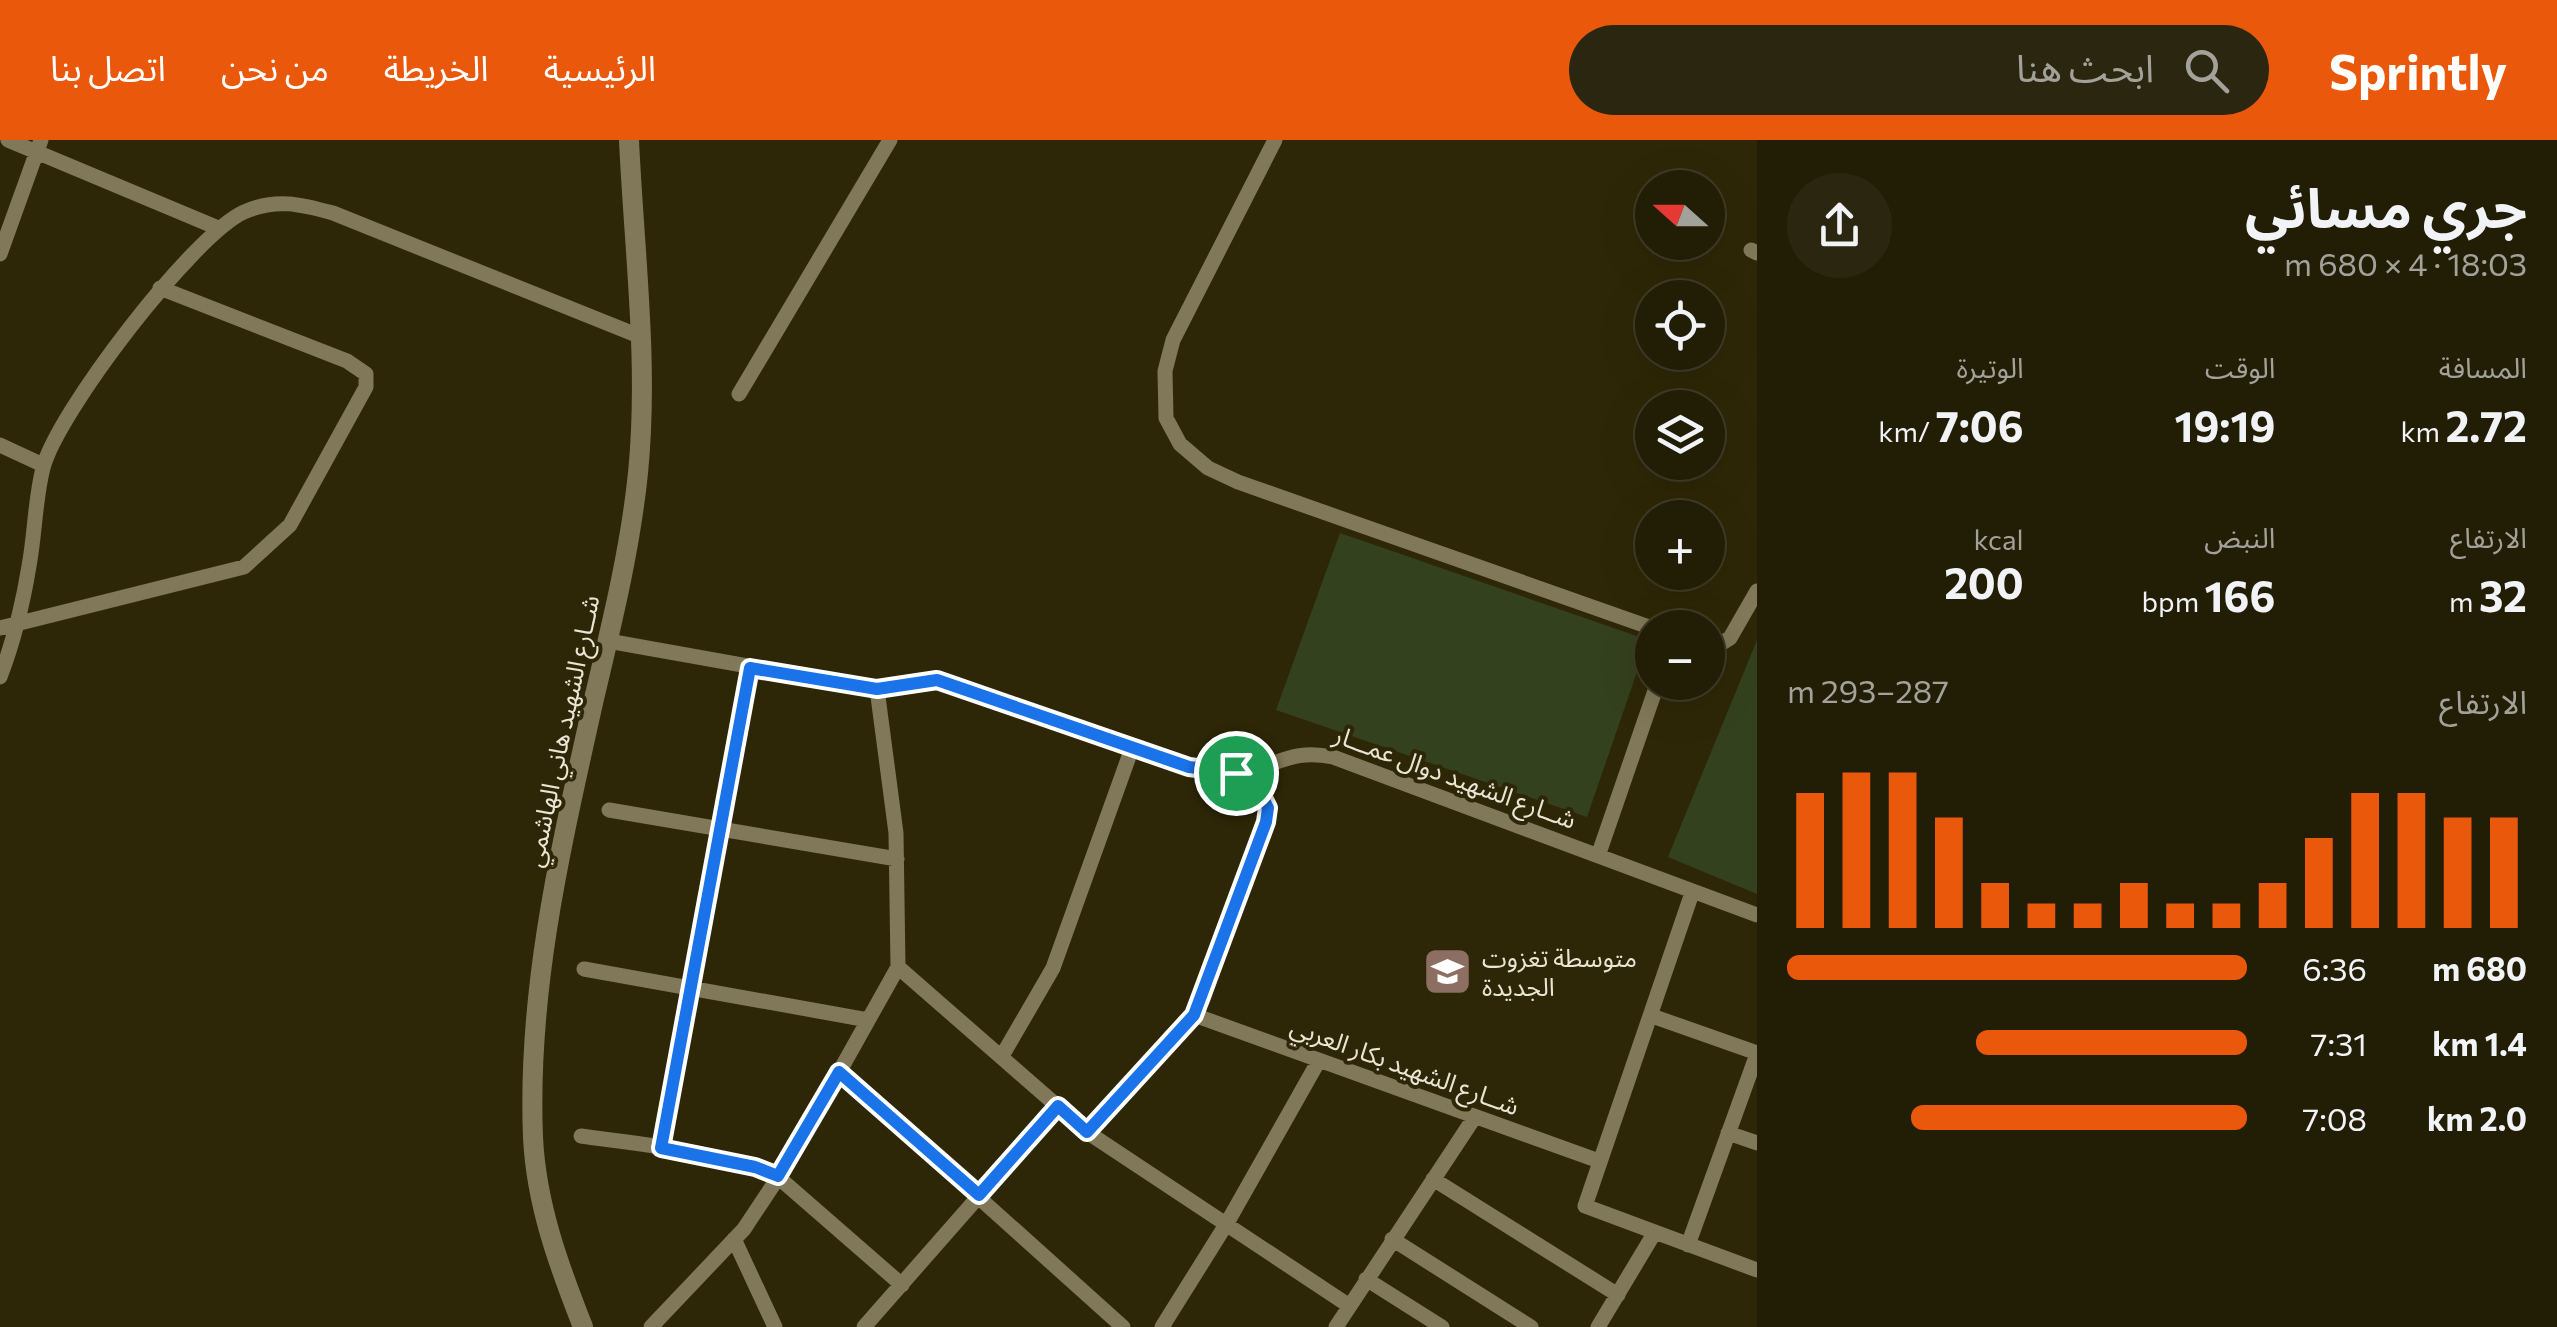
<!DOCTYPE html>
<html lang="ar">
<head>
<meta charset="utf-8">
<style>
  :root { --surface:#221d05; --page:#2a260f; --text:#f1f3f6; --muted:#a2a29a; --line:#3f3b27; --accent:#ea580c }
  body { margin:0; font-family:Commissioner,"Noto Sans Arabic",sans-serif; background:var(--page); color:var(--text); direction:rtl; height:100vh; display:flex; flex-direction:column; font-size:38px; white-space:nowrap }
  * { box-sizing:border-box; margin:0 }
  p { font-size:32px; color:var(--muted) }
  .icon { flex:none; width:55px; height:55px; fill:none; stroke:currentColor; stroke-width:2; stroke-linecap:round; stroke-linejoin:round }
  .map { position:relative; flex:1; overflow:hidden; direction:ltr }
  .drawer { display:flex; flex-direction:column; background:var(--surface); width:800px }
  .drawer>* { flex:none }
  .needle { width:65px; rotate:291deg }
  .controls { position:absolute; left:1635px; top:30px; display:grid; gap:20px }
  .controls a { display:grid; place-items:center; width:90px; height:90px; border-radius:50%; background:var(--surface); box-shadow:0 10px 40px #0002,0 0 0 2px var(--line); font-size:50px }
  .pin { position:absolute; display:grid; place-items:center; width:85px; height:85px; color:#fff; margin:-42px; border:5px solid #fff; border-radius:50%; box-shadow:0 2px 10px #0007 }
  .round { display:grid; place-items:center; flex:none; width:105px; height:105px; border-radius:52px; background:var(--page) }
  .headline { display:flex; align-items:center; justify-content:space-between; height:170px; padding:0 30px }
  h1 { font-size:55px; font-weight:700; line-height:75px }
  .figures { display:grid; grid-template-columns:repeat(3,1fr); gap:15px; height:170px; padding:10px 30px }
  .figures div { display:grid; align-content:center }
  .figures b { font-size:42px; font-weight:700 }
  .figures small { font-size:28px; font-weight:400 }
  .figures p { font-size:28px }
  .chart { height:280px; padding:20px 30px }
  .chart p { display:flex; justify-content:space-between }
  .chart svg { width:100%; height:180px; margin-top:10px; stroke:var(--accent); stroke-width:6 }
  ul { padding:0 30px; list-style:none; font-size:32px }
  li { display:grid; grid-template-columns:160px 120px 1fr; align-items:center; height:75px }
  li i { height:25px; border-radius:12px; background:var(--accent) }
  header { display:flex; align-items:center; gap:60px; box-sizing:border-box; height:140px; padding:0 50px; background:var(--accent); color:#fff }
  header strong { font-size:48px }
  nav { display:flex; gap:55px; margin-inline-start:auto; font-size:35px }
  .search { width:700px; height:90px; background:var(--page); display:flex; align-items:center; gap:25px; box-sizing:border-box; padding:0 35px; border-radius:55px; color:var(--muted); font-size:38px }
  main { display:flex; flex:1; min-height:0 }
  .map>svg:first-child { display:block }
  .green { fill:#34411e }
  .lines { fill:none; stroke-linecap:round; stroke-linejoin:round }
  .minor { stroke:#807858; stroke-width:15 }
  .tertiary { stroke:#807858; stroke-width:20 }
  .route-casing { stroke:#fff; stroke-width:20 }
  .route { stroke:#1a73e8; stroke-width:12 }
  .labels { text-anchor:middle; stroke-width:8; stroke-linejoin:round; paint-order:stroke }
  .street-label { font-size:25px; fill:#eae5d4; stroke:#2e2707 }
  .poi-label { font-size:25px; fill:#eae5d4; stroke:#2e2707; text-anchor:start }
</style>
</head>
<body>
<header>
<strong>Sprintly</strong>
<div class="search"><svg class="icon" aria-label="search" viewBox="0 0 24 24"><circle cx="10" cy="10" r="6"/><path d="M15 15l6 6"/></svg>ابحث هنا</div>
<nav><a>الرئيسية</a><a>الخريطة</a><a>من نحن</a><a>اتصل بنا</a></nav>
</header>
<main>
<section class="drawer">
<div class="headline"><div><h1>جري مسائي</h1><p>18:03 · 4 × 680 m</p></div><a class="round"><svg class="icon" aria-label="share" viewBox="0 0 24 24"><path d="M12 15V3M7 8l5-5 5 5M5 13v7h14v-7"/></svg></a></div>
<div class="figures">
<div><p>المسافة</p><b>2.72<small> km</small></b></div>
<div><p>الوقت</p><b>19:19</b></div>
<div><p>الوتيرة</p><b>7:06<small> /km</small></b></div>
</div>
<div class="figures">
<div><p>الارتفاع</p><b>32<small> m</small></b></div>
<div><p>النبض</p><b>166<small> bpm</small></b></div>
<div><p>kcal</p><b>200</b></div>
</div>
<div class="chart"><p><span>الارتفاع</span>287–293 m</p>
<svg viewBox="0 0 160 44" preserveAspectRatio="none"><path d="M5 44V11M15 44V6M25 44V6M35 44V17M45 44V33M55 44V38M65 44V38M75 44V33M85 44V38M95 44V38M105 44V33M115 44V22M125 44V11M135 44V11M145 44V17M155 44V17"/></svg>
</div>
<ul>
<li><b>680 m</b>6:36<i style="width:100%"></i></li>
<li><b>1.4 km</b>7:31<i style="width:59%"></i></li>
<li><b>2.0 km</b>7:08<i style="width:73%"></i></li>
</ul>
</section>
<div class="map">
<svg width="1757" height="1187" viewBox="0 0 1757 1187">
  <rect width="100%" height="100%" fill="#2e2707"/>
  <path class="green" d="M1340 393 1648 500 1587 677 1276 570Z
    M1757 500V754L1668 717Z"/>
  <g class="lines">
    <path class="minor" d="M8 0 218 88
      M1275 0 1173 200 1165 231 1166 278 1180 304 1208 328 1238 342 1652 488
      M1751 110 1757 113
      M0 114 41 0
      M739 254 890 0
      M0 305 43 325
      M0 488 244 427 290 385 366 247V234L347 221 160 148
      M608 501 877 549 937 540 1189 627C1204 630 1222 635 1238 633 1277 627 1290 608 1333 617L1757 775
      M1708 504 1717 506 1730 498 1757 451
      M0 537C13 503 23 463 29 426 35 394 35 359 43 328 57 273 193 95 244 72 276 58 300 64 333 73L639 196
      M609 670 897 719
      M1598 716 1658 542
      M1692 753 1585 1066 1757 1130
      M898 827 1087 992 1348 1165
      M584 829 868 880
      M1194 875 1599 1021
      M1652 876 1757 913
      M1002 916 1053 828 1132 608
      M839 932 1123 1187
      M1087 992 1194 875 1203 859 1266 682C1269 658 1252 649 1235 633
      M1728 993 1757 1003
      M581 996C646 1005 717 1011 778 1037L902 1145
      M661 1008 750 528
      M1433 1039 1618 1155
      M734 1099 775 1187
      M1392 1099 1531 1187
      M1688 1105 1757 914
      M1366 1139 1442 1187
      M651 1187 744 1089 791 1018 898 827 896 693 877 549
      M864 1187 1058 966
      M1162 1187 1227 1083 1318 922
      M1336 1187 1474 978
      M1598 1187 1655 1092"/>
    <path class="tertiary" d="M583 1187C559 1126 536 1064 533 997 527 849 561 707 593 563 611 487 630 411 638 333 649 223 634 110 629 0"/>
  </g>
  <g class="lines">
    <defs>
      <path id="route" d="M750 528 877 549 937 540 1189 627 1236 633 1263 658 1268 668 1266 682 1194 875 1087 992 1058 966 979 1055 839 932 778 1036 755 1027 661 1008Z"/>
    </defs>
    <use href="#route" class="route-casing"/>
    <use href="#route" class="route"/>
  </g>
  <defs>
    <symbol id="school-square" viewBox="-11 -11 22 22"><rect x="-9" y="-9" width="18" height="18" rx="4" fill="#8d6e63" stroke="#2e2707"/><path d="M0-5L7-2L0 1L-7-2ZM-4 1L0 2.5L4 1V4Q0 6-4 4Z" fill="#fff"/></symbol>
  </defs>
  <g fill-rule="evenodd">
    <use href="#school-square" x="1420" y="804" width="55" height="55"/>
  </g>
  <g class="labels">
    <g class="street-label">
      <text transform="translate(562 591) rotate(-78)" y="9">شــارع الشهيد هاني الهاشمي</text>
      <text transform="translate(1455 637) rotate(20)" y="9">شــارع الشهيد دوال عمـــار</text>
      <text transform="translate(1405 926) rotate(20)" y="9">شــارع الشهيد بكار العربي</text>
    </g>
    <g class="poi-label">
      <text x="1482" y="827">متوسطة تغزوت<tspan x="1482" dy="29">الجديدة</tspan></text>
    </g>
  </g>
</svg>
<div class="controls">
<a><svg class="needle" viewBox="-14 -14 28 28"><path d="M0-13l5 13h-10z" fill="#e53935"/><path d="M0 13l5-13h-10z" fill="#a2a29a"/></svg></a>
<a><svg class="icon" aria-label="locate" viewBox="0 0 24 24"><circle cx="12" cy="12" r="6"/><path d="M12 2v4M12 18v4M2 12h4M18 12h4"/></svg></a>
<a><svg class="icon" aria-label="layers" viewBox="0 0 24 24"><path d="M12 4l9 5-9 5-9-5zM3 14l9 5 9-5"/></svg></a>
<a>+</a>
<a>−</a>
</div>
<div class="pin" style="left:1236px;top:633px;background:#1e9e55"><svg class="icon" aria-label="arrive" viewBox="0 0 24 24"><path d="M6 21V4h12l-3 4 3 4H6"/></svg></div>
</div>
</main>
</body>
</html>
